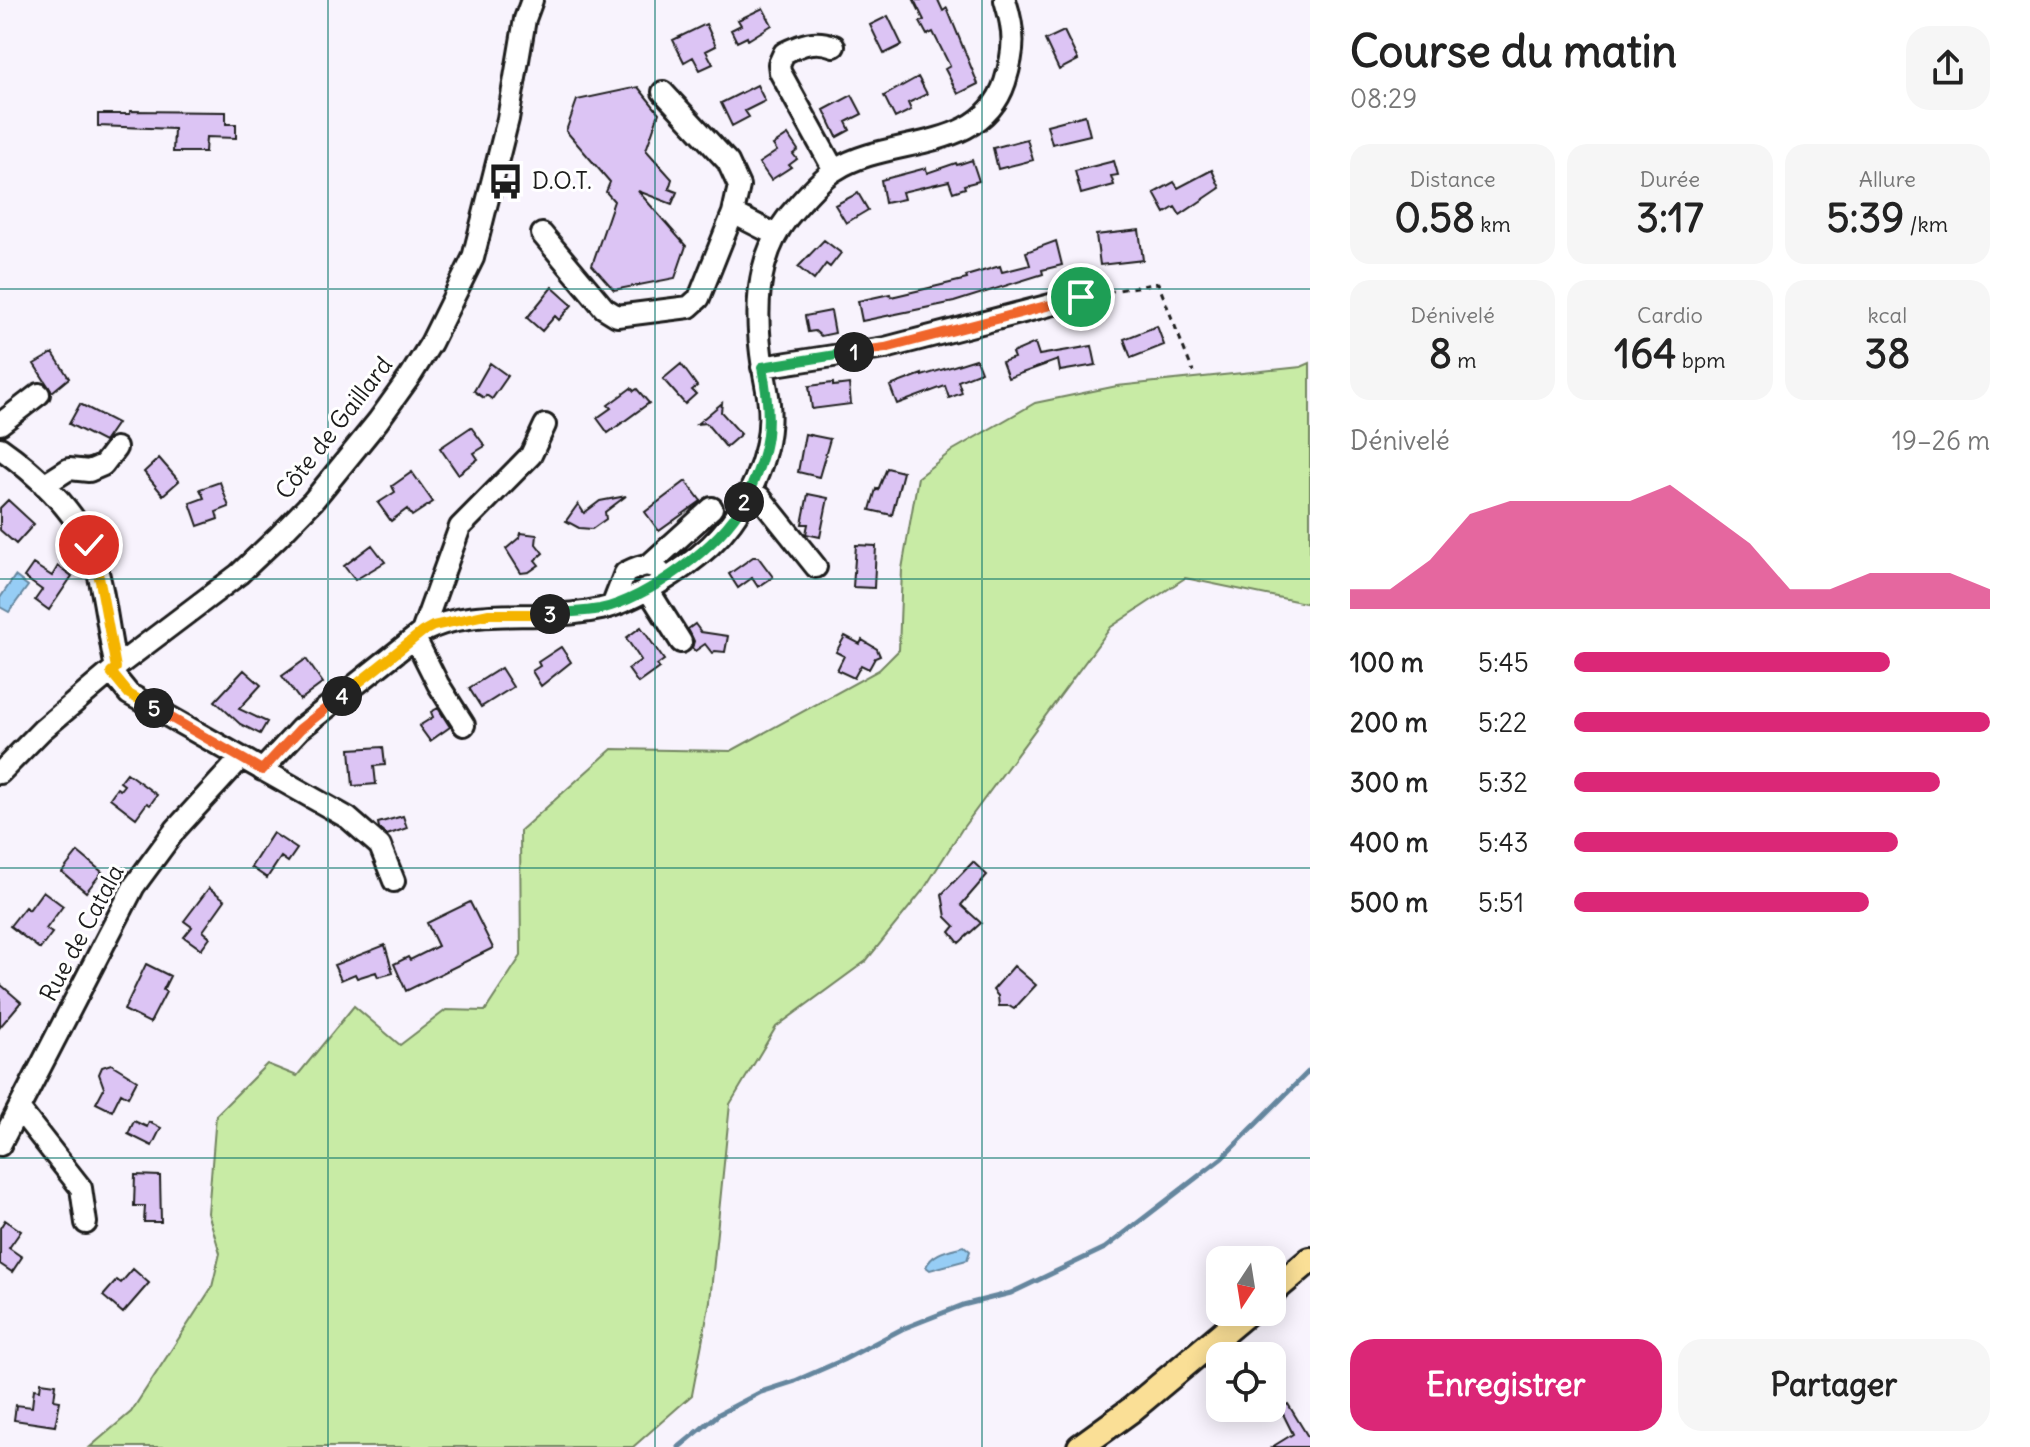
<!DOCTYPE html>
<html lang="fr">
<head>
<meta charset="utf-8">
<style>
  :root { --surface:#fff; --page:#f6f6f6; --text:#222; --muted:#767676; --accent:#db2777 }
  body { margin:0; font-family:Delius,sans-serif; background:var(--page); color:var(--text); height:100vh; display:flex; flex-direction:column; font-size:30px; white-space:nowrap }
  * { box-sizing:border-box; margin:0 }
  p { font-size:26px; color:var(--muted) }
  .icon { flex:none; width:44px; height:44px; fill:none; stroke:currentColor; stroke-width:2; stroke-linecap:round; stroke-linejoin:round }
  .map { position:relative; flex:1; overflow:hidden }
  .side { display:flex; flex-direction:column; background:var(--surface); width:720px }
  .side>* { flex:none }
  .needle { width:52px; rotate:192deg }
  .buttons { position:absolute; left:1206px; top:1246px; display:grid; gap:16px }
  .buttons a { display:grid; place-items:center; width:80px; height:80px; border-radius:16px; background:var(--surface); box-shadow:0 4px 20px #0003; font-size:40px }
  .pin { position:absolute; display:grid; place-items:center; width:68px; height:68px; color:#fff; margin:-34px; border:4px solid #fff; border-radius:50%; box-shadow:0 2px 8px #0007 }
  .km { position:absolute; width:40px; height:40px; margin:-20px; border-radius:50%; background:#222; color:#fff; font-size:22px; line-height:40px; text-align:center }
  .round { display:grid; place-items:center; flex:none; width:84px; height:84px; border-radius:24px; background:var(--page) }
  .head { display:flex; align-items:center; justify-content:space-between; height:136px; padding:0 40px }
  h1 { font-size:44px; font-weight:800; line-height:60px }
  .figures { display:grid; grid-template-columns:repeat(3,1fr); gap:12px; height:136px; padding:8px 40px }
  .figures div { display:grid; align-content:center; border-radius:20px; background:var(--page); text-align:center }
  .figures b { font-size:40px; font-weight:800 }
  .figures small { font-size:22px; font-weight:400 }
  .figures p { font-size:22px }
  .chart { height:224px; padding:16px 40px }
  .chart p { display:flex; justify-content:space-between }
  .chart svg { width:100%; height:144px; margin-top:8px; fill:var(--accent); opacity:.7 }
  .primary-button { display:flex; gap:16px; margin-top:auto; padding:16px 40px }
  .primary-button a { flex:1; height:92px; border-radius:24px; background:var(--accent); color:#fff; font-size:32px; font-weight:800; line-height:92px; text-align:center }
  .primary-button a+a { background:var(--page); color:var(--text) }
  ul { padding:0 40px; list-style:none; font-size:26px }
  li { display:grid; grid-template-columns:128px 96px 1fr; align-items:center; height:60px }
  li i { height:20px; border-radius:10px; background:var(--accent) }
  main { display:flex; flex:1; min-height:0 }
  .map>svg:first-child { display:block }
  .green { fill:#c8eba5; stroke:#728460; stroke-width:2 }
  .water { fill:#96cdf5; stroke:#65869e; stroke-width:2 }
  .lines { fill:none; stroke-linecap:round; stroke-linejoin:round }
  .stream { stroke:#65869e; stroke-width:5 }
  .building { fill:#dcc4f4; stroke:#1c1c1c; stroke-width:2 }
  .minor-casing { stroke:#1c1c1c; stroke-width:26 }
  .major-casing { stroke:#1c1c1c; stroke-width:30 }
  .path { stroke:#1c1c1c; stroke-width:3; stroke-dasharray:6 6; stroke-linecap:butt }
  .minor { stroke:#fff; stroke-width:20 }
  .major { stroke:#fadf96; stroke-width:24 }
  .split-1-casing { stroke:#fff; stroke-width:16 }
  .split-2-casing { stroke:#fff; stroke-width:16 }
  .split-3-casing { stroke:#fff; stroke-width:16 }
  .split-4-casing { stroke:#fff; stroke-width:16 }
  .split-5-casing { stroke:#fff; stroke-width:16 }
  .split-6-casing { stroke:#fff; stroke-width:16 }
  .split-1 { stroke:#f0652b; stroke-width:10 }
  .split-2 { stroke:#22a559; stroke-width:10 }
  .split-3 { stroke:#22a559; stroke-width:10 }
  .split-4 { stroke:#f5b400; stroke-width:10 }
  .split-5 { stroke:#f0652b; stroke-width:10 }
  .split-6 { stroke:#f5b400; stroke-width:10 }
  .grid { fill:none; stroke:#0f766e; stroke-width:2; stroke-opacity:0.55 }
  .labels { text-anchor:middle; stroke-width:6; stroke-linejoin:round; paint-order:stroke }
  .poi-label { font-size:24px; fill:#1c1c1c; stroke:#fff; text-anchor:start }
  .street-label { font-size:24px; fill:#1c1c1c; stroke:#fff }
</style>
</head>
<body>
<main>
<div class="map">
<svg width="1310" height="1447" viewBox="0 0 1310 1447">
  <rect width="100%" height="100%" fill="#f8f3fd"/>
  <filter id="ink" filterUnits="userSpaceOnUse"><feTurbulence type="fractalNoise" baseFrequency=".0125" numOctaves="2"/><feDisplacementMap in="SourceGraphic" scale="16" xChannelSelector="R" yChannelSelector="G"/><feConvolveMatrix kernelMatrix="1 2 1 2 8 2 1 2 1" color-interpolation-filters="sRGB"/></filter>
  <g filter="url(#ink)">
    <path class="green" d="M1310 363V604L1185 578 1111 627 962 829 924 889 866 961 776 1027 730 1104 710 1301 692 1395 633 1447H90L131 1412 212 1287 220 1253 208 1213 216 1115 267 1064 297 1076 354 1006 400 1045 446 1010 485 1011 521 956 520 831 612 749 731 751 879 670 899 650 902 569 918 477 953 450 1035 403 1117 386 1301 367Z"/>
    <path class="water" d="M15 576 28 586 9 612 0 607V598Z
      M964 1246 970 1251 967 1260 930 1270 926 1267C932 1252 950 1250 964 1246Z"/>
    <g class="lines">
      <path class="stream" d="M679 1447 719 1414 761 1392 795 1381 843 1360 902 1329 963 1305 1011 1293 1105 1248 1222 1158 1310 1070"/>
    </g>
    <path class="building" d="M914 0H938L943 11 947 8 978 84 958 94 945 69 950 66 933 32 927 35 920 22 924 20Z
      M763 8 772 25 748 40 747 37 737 42 731 30 741 25 738 20Z
      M888 16 902 45 884 54 870 25Z
      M706 24 716 46 706 51 713 64 700 70 693 57 684 62 673 40Z
      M1064 31 1078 60 1059 70 1045 40Z
      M918 77 927 94 908 103 911 110 895 118 884 96Z
      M757 85 765 101 745 111 749 117 732 126 721 103Z
      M638 87 659 113 646 150 672 179 669 189 677 192 672 204 638 191 686 246 675 278 614 290 592 265 614 201 606 192 610 182 566 131 577 100Z
      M852 95 862 114 846 122 850 130 837 137 824 110Z
      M130 111 226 112V124H236V138L206 137 205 152H173L174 129 98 126V114H130Z
      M1085 115 1090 135 1052 144 1047 125Z
      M788 135 798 150 793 154 797 159 789 165 791 167 771 180 759 163 777 151 773 145Z
      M1027 139 1033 160 998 169 993 148Z
      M972 160 979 181 964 185 965 188 953 192 949 181 902 192 904 199 885 203 881 180 926 168 927 173 956 163 957 165Z
      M1114 161 1118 175 1111 176 1114 185 1081 194 1075 171Z
      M1212 170 1220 188 1180 215 1175 207 1165 213 1154 193 1174 182 1178 188Z
      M858 193 868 210 846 223 835 205Z
      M1139 230 1143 260 1100 265 1096 235Z
      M824 240 841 253 830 267 826 264 814 280 798 267Z
      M1056 241 1062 265 1042 270 1043 274 954 302 862 321 858 301 890 294 891 297 967 279 966 276 1000 266 1002 272 1030 265 1026 252Z
      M552 287 572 305 559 320 555 316 542 331 527 318Z
      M831 311 835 333 821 336 815 331 808 332 805 316Z
      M1157 326 1164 345 1131 358 1124 339Z
      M1035 343 1039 355 1092 346 1096 365 1060 371 1058 360 1008 378 1002 362 1014 358 1012 353Z
      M53 353 69 378 52 392 34 364Z
      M976 359 981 372 958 381 962 393 949 398 945 386 897 404 890 386 922 374V376Z
      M490 363 508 376 492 399 486 395 484 398 474 391Z
      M681 364 697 386 692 390 696 394 685 404 663 379Z
      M833 383V386L849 384 851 404 812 409 809 386Z
      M631 388 634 391 637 389 649 403 608 433 597 418 611 408 608 405Z
      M722 403 721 412 741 434 726 447 706 423 697 424Z
      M80 404 117 423 104 442 69 424Z
      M471 427 485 446 474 453 478 459 458 474 440 448Z
      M805 434 830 439 819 477 798 472Z
      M159 458 179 481 163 495 144 472Z
      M887 468 903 472 892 515 870 510 876 489 878 490Z
      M412 472 433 502 412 516 407 509 391 521 378 503 395 492 392 486Z
      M686 481 701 501 659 531 645 512Z
      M220 482 229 507 216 512 218 519 198 526 190 503 204 498 200 489Z
      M808 494 828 498 820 537 806 534 808 524H802Z
      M626 496 605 512 606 519 592 529 579 528 566 521 578 504 584 513 600 501Z
      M8 500 34 524 16 544 0 530V508Z
      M521 533 537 535 536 544 543 553 535 560 539 565 529 572 521 573 506 549 520 537Z
      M372 545 385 562 355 580 344 566Z
      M856 545 876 546 874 588 853 587Z
      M753 557H758L773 577 758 587 752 578 738 588 729 574Z
      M33 564 52 576 58 566 72 576 49 610 35 600 42 590 24 577Z
      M695 624 701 632 728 636 725 652 715 651 712 653 705 644 695 651 692 648 694 641 688 629Z
      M641 627 664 660 657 665 659 668 638 683 628 669 641 660 626 638Z
      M845 636 860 644 862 640 877 649 880 656 875 658 869 669 861 665 854 678 837 670 844 656 836 652Z
      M561 647 571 662 541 686 532 671 540 666 538 662Z
      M306 659 323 683 300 700 282 676Z
      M501 668 513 687 481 707 469 688Z
      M244 670 261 685 239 709 267 722 260 734 240 724 215 701Z
      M438 708 450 727 430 741 419 726 433 717 431 712Z
      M383 747 385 765 374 766 376 784 353 786 350 749Z
      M127 773 157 795 150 805 147 803 136 818 110 798 117 788 120 790 124 785 120 782Z
      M403 816 407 828 387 835 379 828 378 823Z
      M273 833 297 849 288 862 281 857 267 878 251 867Z
      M78 852 102 872 86 892 62 872Z
      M973 862 987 875 961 905 981 923 959 943 950 932 955 926 946 917 942 894Z
      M209 888 225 900 203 931 210 937 201 949 184 937 192 927 184 921Z
      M43 891 63 906 46 929 52 933 40 949 10 926 25 907 29 910Z
      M470 902 493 948 406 991 394 964 408 957 410 960 438 946 427 923Z
      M385 945 393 973 378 977 376 972 357 978 355 974 341 980 334 965Z
      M146 964 170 976 163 990 166 992 150 1023 124 1010Z
      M1014 966 1036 985 1014 1009 1009 1006H999L998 996 993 990Z
      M0 984 21 1002 0 1027Z
      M111 1064 137 1080 128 1097 121 1093 112 1111 96 1103 104 1088 99 1074 102 1067Z
      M134 1121 147 1127 149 1122 161 1128 152 1146 128 1134Z
      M135 1175 160 1176 161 1222H144L145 1206H134Z
      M5 1220 21 1231 9 1248 22 1257 12 1272 0 1264V1228Z
      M133 1269 149 1283 123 1313 103 1296 117 1280 121 1283Z
      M41 1382 56 1384 54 1400 60 1401 55 1426 14 1420 16 1405 32 1407 34 1389 40 1390Z
      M1288 1404 1310 1440V1447H1272L1293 1434 1280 1408Z"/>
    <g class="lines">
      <defs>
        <path id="minor" d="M663 92 728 162 739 186 733 213
          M834 170 780 72 779 64 784 53C802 44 815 39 834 46
          M542 234 604 308 617 316 689 307 699 298 733 213 776 235
          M762 367 885 348 1081 297
          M0 424 39 394
          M0 448C33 471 75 509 90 548 105 586 107 628 116 668
          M44 485 69 469 89 471 103 465 116 448
          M749 492 760 497 816 567
          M649 565 712 508
          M647 588 681 642
          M613 604 625 573C638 567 649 560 660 572
          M422 632 460 527 531 455 545 425
          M415 638 438 684 464 725
          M111 672 129 694 348 818 380 846 394 881
          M262 770 300 729 422 632C458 613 500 616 540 615 559 615 582 613 601 609 635 601 684 570 710 546 746 512 774 454 769 404 768 392 765 380 763 368 755 317 754 260 788 217 799 204 821 178 835 170 889 135 981 155 1005 82 1015 50 1015 32 1005 0
          M0 773 42 730 120 664 239 574 278 537 313 501 378 421 411 375 431 343 473 258 508 119 525 19 532 0
          M19 1109 81 1188 86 1223
          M0 1145 134 886 176 829 241 758"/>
        <path id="major" d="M1272 1292 1310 1260
          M1080 1447 1131 1410 1248 1312"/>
      </defs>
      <use href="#minor" class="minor-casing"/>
      <use href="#major" class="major-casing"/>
      <path class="path" d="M1096 294 1158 283 1193 372"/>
      <use href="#minor" class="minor"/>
      <use href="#major" class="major"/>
    </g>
  </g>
  <g class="lines" filter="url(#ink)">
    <defs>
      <path id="split-1" d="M854 352 885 348 1081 297"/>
      <path id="split-2" d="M744 502C770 450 773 423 762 367L854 352"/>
      <path id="split-3" d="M550 614C567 612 584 612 600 609 647 599 722 545 744 502"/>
      <path id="split-4" d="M342 696 422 632 433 626 489 614H550"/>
      <path id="split-5" d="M154 708 262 770 300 729 342 696"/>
      <path id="split-6" d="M89 545 100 581 116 668 111 672 129 694 154 708"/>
    </defs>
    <use href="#split-1" class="split-1-casing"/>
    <use href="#split-2" class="split-2-casing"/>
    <use href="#split-3" class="split-3-casing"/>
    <use href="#split-4" class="split-4-casing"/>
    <use href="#split-5" class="split-5-casing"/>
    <use href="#split-6" class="split-6-casing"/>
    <use href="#split-1" class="split-1"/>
    <use href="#split-2" class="split-2"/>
    <use href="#split-3" class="split-3"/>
    <use href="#split-4" class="split-4"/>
    <use href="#split-5" class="split-5"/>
    <use href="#split-6" class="split-6"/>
  </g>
  <path class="grid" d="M328 0V1447M655 0V1447M982 0V1447M0 289H1310M0 579H1310M0 868H1310M0 1158H1310"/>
  <defs>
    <symbol id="bus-bare" viewBox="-9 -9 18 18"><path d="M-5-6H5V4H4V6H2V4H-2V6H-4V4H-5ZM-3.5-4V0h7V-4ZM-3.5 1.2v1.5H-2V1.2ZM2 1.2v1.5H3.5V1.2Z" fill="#1c1c1c" stroke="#fff" stroke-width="2.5" paint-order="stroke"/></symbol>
  </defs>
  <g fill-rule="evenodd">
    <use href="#bus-bare" x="480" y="156" width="51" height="51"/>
  </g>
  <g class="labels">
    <g class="poi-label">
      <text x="532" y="189">D.O.T.</text>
    </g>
    <g class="street-label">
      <text transform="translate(334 428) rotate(-52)" y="8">Côte de Gaillard</text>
      <text transform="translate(82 933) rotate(-62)" y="8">Rue de Catala</text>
    </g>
  </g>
</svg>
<div class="buttons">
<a><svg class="needle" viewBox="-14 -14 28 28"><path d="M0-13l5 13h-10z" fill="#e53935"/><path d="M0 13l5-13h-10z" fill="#767676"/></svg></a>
<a><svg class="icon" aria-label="locate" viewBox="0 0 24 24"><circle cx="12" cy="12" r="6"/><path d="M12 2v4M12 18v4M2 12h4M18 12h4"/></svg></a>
</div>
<div class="pin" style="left:1081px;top:297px;background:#1e9e55"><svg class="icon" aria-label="arrive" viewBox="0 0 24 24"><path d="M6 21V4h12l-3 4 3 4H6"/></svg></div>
<div class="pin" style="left:89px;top:545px;background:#d93025"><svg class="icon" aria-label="check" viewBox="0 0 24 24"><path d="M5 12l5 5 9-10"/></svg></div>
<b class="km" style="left:854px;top:352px">1</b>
<b class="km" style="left:744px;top:502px">2</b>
<b class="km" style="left:550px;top:614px">3</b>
<b class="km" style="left:342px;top:696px">4</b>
<b class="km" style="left:154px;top:708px">5</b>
</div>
<section class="side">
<div class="head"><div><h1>Course du matin</h1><p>08:29</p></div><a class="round"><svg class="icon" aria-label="share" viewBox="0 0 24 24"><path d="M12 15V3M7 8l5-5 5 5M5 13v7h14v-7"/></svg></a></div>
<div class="figures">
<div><p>Distance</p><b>0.58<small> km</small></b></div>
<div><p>Durée</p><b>3:17</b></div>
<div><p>Allure</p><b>5:39<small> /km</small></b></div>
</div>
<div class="figures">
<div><p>Dénivelé</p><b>8<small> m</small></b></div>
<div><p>Cardio</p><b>164<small> bpm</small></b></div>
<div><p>kcal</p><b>38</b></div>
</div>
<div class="chart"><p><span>Dénivelé</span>19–26 m</p>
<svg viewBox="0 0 160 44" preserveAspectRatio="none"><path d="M0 44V38L10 38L20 29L30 15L40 11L50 11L60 11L70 11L80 6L90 15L100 24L110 38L120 38L130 33L140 33L150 33L160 38V44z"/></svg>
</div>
<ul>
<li><b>100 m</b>5:45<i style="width:76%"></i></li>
<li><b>200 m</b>5:22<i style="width:100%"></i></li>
<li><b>300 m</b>5:32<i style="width:88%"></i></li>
<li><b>400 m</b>5:43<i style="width:78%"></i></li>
<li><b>500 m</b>5:51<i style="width:71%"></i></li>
</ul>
<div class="primary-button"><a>Enregistrer</a><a>Partager</a></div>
</section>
</main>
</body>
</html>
